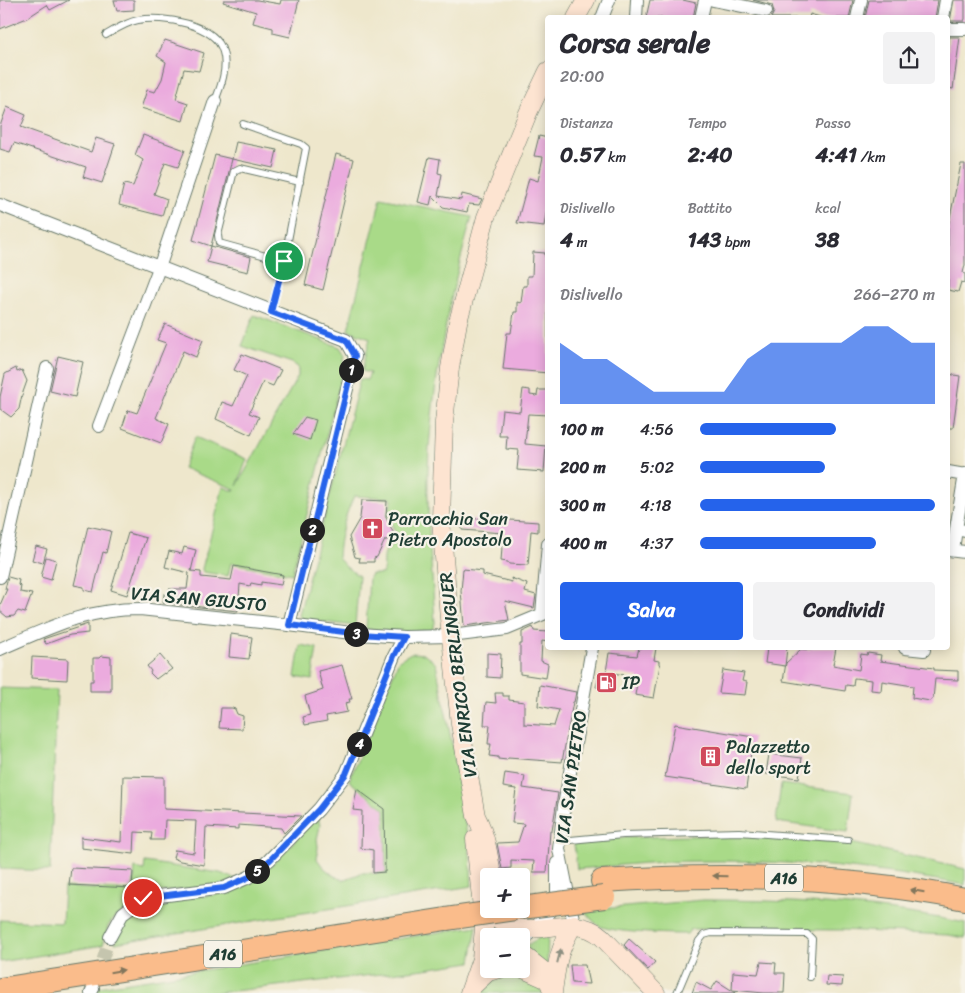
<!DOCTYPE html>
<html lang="it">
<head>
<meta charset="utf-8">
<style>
  :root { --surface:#fff; --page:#f2f2f3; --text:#2b2b33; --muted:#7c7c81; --accent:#2563eb }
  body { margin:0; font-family:Sriracha,sans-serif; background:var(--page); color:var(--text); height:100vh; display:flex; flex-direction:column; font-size:19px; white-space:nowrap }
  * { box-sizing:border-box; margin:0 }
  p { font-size:16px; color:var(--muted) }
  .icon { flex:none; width:28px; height:28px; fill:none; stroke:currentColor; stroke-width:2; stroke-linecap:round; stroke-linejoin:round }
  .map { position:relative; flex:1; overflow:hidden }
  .panel { position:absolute; left:545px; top:15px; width:405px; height:635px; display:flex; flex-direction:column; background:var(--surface); border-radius:5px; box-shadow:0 2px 12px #0003 }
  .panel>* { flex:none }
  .controls { position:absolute; left:480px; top:868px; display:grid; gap:10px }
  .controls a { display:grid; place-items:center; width:50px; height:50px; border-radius:5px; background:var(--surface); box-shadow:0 2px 12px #0003; font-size:25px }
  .pin { position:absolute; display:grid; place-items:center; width:42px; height:42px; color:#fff; margin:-21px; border:2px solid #fff; border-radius:50%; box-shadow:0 1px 5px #0007 }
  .km { position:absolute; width:25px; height:25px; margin:-12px; border-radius:50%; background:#222; color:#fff; font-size:14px; line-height:25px; text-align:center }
  .round { display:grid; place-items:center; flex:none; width:52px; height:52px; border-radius:5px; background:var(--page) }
  .headline { display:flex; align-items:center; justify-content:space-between; height:85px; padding:0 15px }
  h1 { font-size:28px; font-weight:800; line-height:38px }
  .figures { display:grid; grid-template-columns:repeat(3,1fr); gap:8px; height:85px; padding:5px 15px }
  .figures div { display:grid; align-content:center }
  .figures b { font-size:21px; font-weight:800 }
  .figures small { font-size:14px; font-weight:400 }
  .figures p { font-size:14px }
  .chart { height:140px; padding:10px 15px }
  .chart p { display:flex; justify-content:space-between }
  .chart svg { width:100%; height:90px; margin-top:5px; fill:var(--accent); opacity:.7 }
  .action { display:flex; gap:10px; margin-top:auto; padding:10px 15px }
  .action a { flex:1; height:58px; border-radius:5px; background:var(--accent); color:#fff; font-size:20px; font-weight:800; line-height:58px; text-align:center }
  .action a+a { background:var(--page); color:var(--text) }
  ul { padding:0 15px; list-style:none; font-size:16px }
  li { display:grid; grid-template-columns:80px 60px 1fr; align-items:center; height:38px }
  li i { height:12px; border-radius:6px; background:var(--accent) }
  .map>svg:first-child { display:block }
  .green { fill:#a9da88; stroke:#648c5e }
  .building { fill:#ebabde }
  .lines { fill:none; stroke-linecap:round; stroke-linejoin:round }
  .minor-tunnel { stroke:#c5c5ae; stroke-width:12; stroke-dasharray:12 6; stroke-linecap:butt }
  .service-casing { stroke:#677869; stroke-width:8 }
  .minor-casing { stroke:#677869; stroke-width:14 }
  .secondary-casing { stroke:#677869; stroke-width:19 }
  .motorway-casing { stroke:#677869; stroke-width:24 }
  .service { stroke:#fff; stroke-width:6 }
  .minor { stroke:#fff; stroke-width:12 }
  .secondary { stroke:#fde4d1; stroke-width:18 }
  .motorway { stroke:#fabc8b; stroke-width:22 }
  .motorway-bridge-casing { stroke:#677869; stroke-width:24; stroke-linecap:butt }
  .motorway-bridge { stroke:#fabc8b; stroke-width:22 }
  .oneway { fill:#82765b }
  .oneway2 { fill:#8e9082 }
  .route-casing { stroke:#fff; stroke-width:10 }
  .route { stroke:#2563eb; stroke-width:6 }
  .labels { text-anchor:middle; stroke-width:4.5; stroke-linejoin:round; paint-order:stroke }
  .shield { fill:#f7f3e8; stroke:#60746a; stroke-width:1 }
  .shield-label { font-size:16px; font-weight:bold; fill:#1f3d34 }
  .poi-label { font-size:18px; fill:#1f3d34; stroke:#f7f3e8; text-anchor:start }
  .street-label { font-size:18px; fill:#1f3d34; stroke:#f7f3e8 }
</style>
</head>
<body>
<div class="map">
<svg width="965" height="993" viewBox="0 0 965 993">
  <rect width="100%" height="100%" fill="#f7f3e8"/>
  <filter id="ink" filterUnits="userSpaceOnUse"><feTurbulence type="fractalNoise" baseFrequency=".02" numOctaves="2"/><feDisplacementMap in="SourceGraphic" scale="10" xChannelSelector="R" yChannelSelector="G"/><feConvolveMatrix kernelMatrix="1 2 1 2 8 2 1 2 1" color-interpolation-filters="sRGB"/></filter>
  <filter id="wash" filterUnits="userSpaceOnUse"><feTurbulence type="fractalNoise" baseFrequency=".0096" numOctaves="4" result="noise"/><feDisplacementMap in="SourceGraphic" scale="20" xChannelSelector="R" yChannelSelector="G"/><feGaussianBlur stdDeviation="1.12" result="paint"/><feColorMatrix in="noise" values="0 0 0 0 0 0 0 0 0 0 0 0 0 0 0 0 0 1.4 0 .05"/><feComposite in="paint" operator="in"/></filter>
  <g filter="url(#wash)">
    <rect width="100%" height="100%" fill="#eee7cc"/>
    <path class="green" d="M381 198 472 217C450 293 435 370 429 448 425 506 432 566 435 623L432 630 399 633 366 629 369 577 371 574H382C387 561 378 549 397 543L398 538 387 515 392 501 391 498 354 496C345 516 339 535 338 558L346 567 359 576 355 626 301 619 299 615 360 379 367 380 370 373 362 371 370 338 348 330Z
      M254 315 340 347 345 355 338 390 292 574 231 563 228 576 203 572 202 569 223 487 234 491 235 489 183 468 195 437 247 459 237 486 298 376V367L292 363 242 346Z
      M300 645 317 648 312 680 295 677Z
      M411 653 425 654 436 664 452 744 470 854 472 886 115 943C134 876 198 910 244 886 268 874 299 835 318 815L320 826 317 839 318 846 317 859 323 867 334 876 343 880 362 873H386L385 809 349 781 399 660Z
      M0 688 57 690 50 871 0 869Z
      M781 784 853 793 848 832 776 822Z
      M730 835 847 842 965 869V885C866 866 766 858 665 862 636 863 606 867 577 869L574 844 610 838Z
      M145 862 220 873 236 879 223 885 158 892 115 917 108 926 103 945 0 962V920L62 923 64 887 133 891 135 868 144 870Z
      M703 900C790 900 879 905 965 923V938L948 935 841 930 691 929 687 934C671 934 609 933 598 925 592 921 587 913 581 908H614Z
      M477 926 471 962 425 969 216 993H96L99 987Z
      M548 933 547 967 522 948Z
      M512 972C527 974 537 979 544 993H478C484 981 499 974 512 972Z"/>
    <g id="blocks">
      <path class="building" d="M0 0H69L50 10 47 5 27 18 0 29Z
        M114 0H134V10L117 11Z
        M224 0H257L280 4 281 0H299L290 37 273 33V28L253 23 256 12 223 2Z
        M650 0H683L696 3 693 18H646Z
        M753 0H853L849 18H823L810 14 809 18H771L774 12 772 5Z
        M869 0H938L935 18H865Z
        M954 0H965V19L964 21H950Z
        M949 37H960L953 89 948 88V53Z
        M165 40 204 53 199 71 184 69 176 99 188 103 183 121 141 108 147 90 155 92 162 79 166 62 157 56Z
        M7 107 26 115 21 127 91 152 96 138 115 144 102 183 83 177 86 167 14 143 10 152 0 149V126Z
        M143 135 185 150 178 167 165 163 154 194 167 199 162 216 119 205 124 184 133 186 143 160 135 155Z
        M539 136 548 138V202L544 226 517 223 529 178 538 181 543 157 534 156Z
        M236 142 277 150 273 168 232 159Z
        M336 154 354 159 323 290 305 285Z
        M215 155 232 159 211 246 193 240Z
        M429 157 440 159 438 173 442 174 438 196 461 200 462 194 482 199 479 205 469 204 467 212 443 207 432 196 430 205 418 202Z
        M961 164H965V265L963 273 965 274V283L961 282 958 292 948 290V227Z
        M211 246 251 257 248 272 207 262Z
        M533 252 545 253V257H548V373L503 369 507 333H511L514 312H517V302L521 303 523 286H527V276H532Z
        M165 324 203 340 196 357 183 351 156 418 169 424 161 443 122 428 128 410 137 413 166 343 157 340Z
        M242 354 281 370 273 386 263 382 249 413 259 417 251 435 216 419 222 402 233 406 247 376 234 370Z
        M58 356 83 362 75 397 50 391Z
        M16 368 17 372 22 370 27 381 22 395 19 409 11 417 0 409V397L5 374Z
        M948 374 960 376 953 428H948Z
        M523 389 530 390V395L537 396 538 390H548V415L528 414 525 444 546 446 544 472 517 470 519 450 506 449 507 436H499L502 410 520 412Z
        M305 417 316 420 310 440 293 434Z
        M362 500 387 501 386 517 396 539 385 540 377 557 374 558V562H359L360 558 355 557 349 537 360 518Z
        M482 518 538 522V532L531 531 528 565 509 564 508 562 501 561 503 533 462 530V521Z
        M88 526 111 531 106 553 103 552 93 592 84 590V587L74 585Z
        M128 533 146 538 127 595 111 590Z
        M36 546 47 549 43 563 32 560Z
        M184 547 196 550 191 571 201 572V577L231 580 234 566 283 575 281 585 261 582V585L251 583 250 586 240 584 238 611 163 603 164 594 169 595V589H187L189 573 165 567 169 551 182 554Z
        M46 557 56 560 51 580 41 577Z
        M463 569 483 571V575L512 582 511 578 527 584 525 592 536 595 534 608 505 601 509 620 464 626 461 591Z
        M8 577 19 580 18 585 21 586 20 592 32 594 25 613 18 611 14 616 7 617 0 611V605L7 589H5Z
        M88 624V633L70 635 46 644 43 639Z
        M533 627 534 631 548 632V642L542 641 541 661 548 664 546 678 520 674V644H522V632Z
        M231 634 252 637 249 659 229 657Z
        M639 648H656L654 660 659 661V664L660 665 654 698 635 695 638 677 606 672 609 653 637 656Z
        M767 648H787L785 666 765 663Z
        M810 648H836L833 665 859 670 861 654 867 655 868 653 881 655 880 661 934 668V670L958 671V680L935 679 933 699 930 701 912 698 913 686 882 681 881 691 871 690 872 680 854 678 853 686 846 685 845 691 783 681 786 663 801 649 810 650Z
        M487 653 501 654 500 678 487 677Z
        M160 655 172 669 165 674 164 673 156 679 150 673 151 671 147 666Z
        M101 656 111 657V691H90V681H93V658H99Z
        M32 657 68 659 67 680 31 678Z
        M342 665 352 699H349L350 702 345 703 347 712 326 716 327 721 305 725 303 717 310 715 305 696 323 690 318 671Z
        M723 670 744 673 742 681 747 682 745 695 719 693Z
        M599 676 610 678 608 689 596 687Z
        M540 685 576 692 574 702H573L562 762 508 758 507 760 498 759V757L489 756 491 744H488L490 725H484L485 711 486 702 496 703 495 693H503V696H509V700L524 702V724L554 726 559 710 538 706Z
        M221 708H232L235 709 237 714 243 716 242 729 219 728Z
        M675 724 753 737 746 789 665 777Z
        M769 754 802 758 799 778 766 774Z
        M505 773 525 776 523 788 558 793 552 831H550L547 872H533L534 861 511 860V868L502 869 497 843 518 842 524 824 512 823 516 789 503 787Z
        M123 776 164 777V809L301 816 284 833 281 828 238 825V829L206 827 204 865 180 861 173 858 175 850 194 853 196 821 165 820 164 840H151L152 833 135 832 134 854 81 848V837L121 842Z
        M357 789 384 809 385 872 373 873V850L361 848 362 811 353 810Z
        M71 868 133 871 132 888 69 885Z
        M629 939 655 962 648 970 624 945Z
        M761 962 776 963 775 973H785L784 993H764L732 990 733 972 758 974Z
        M570 965H585L589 984 572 983Z
        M827 976 843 977 842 986 826 985Z
        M717 981 736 993H692L696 982 711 990Z"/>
    </g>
  </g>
  <g filter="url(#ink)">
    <use href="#blocks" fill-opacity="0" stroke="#677869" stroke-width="1"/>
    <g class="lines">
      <path class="minor-tunnel" d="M97 977 110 937"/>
      <defs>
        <path id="service" d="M106 35C116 29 127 22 138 20 162 15 216 24 223 52 228 68 221 86 215 101
          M243 124 301 144 306 148 284 261 271 311
          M284 261 219 243 218 235 234 171 240 168 300 182
          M560 841 623 835 739 832 848 840
          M677 993 699 941 704 935 711 933 807 934 812 939 810 977"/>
        <path id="minor" d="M713 0 766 11
          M602 18 609 0
          M636 18 637 0
          M701 18 705 0
          M857 18 861 0
          M943 18 946 0
          M948 29H965
          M0 205 346 340 355 356 289 625
          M99 426 159 268 215 101
          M948 472 965 475
          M965 474 956 529 965 531
          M948 550 965 552
          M953 550 956 529
          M0 577 47 368
          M542 614 548 544
          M905 648 924 650
          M0 649C49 628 85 609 140 609L289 625 359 634 404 637 451 636 507 629 548 612
          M574 924 559 849 564 806 592 648
          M110 937 123 913 143 898 224 888 249 877 269 860 319 809 346 774 394 656 404 637
          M521 942 553 909 557 901V863
          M91 993 93 988"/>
        <path id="secondary" d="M576 18 586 0
          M492 876C489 855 486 835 476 816L460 724 449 618 441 520 444 422 450 368 458 322 486 217 528 113 548 71
          M499 921C530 943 571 910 602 937L656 993
          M521 953 545 972
          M521 968 548 980 553 993
          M472 987 488 972 500 969
          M553 992C557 963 558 950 574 924
          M469 993 481 959 484 928 475 839"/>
        <path id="motorway" d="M602 881C723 873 846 875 965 899
          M0 989 446 919"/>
      </defs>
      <use href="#service" class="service-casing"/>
      <use href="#minor" class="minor-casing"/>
      <use href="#secondary" class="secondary-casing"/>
      <use href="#motorway" class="motorway-casing"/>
      <use href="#service" class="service"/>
      <use href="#minor" class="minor"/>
      <use href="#secondary" class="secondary"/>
      <use href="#motorway" class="motorway"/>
      <defs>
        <path id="motorway-bridge" d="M521 908 604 897
          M446 919 515 909"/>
      </defs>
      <use href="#motorway-bridge" class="motorway-bridge-casing"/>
      <use href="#motorway-bridge" class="motorway-bridge"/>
    </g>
    <defs><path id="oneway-solid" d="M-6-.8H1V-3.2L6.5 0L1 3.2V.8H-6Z" transform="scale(1.25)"/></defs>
    <g class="oneway">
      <use href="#oneway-solid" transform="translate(720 876) rotate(-179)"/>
      <use href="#oneway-solid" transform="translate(917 891) rotate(-171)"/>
      <use href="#oneway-solid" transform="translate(117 971) rotate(-9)"/>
    </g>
    <use class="oneway2" href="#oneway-solid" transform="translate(559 956) rotate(-76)"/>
  </g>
  <g class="lines" filter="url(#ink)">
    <defs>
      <path id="route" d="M143 898 224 888 249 877 270 860 319 809 346 774 394 656 404 637 360 634 289 625 355 356 346 340 271 312 284 261"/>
    </defs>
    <use href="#route" class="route-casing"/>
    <use href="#route" class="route"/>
  </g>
  <defs>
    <symbol id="church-square" viewBox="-11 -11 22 22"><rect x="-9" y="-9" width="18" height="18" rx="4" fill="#d1495b" stroke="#f7f3e8"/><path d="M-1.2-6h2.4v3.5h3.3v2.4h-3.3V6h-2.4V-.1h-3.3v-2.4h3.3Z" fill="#fff"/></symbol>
    <symbol id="fuel-square" viewBox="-11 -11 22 22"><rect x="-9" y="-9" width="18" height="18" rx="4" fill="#d1495b" stroke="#f7f3e8"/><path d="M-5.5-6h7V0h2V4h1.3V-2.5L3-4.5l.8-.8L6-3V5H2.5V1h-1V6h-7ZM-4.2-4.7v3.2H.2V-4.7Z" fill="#fff"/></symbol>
    <symbol id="building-square" viewBox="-11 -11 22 22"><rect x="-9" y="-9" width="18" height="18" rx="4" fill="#d1495b" stroke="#f7f3e8"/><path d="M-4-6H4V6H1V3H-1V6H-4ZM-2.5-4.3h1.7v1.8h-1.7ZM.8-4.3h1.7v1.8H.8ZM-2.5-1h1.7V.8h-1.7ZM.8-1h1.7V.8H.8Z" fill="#fff"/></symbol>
  </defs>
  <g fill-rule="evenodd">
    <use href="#church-square" x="360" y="516" width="25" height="25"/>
    <use href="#fuel-square" x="594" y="670" width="25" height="25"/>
    <use href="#building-square" x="698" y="744" width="25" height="25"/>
  </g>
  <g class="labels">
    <g class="shield">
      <rect x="765" y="864.5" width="38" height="27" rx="4"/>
      <rect x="204" y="940.5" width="38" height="27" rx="4"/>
    </g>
    <g class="shield-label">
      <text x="784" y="884">A16</text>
      <text x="223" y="960">A16</text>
    </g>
    <g class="poi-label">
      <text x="388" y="525">Parrocchia San<tspan x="388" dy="21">Pietro Apostolo</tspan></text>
      <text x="622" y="689">IP</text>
      <text x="726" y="753">Palazzetto<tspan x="726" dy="21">dello sport</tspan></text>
    </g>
    <g class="street-label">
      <text transform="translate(199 599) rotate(5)" y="6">VIA SAN GIUSTO</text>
      <text transform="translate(458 675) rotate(-97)" y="6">VIA ENRICO BERLINGUER</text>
      <text transform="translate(571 777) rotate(-82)" y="6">VIA SAN PIETRO</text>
    </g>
  </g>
</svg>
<div class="controls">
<a>+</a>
<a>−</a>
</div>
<div class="pin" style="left:284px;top:261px;background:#1e9e55"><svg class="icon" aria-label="arrive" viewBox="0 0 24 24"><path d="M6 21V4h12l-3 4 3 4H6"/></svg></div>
<div class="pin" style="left:143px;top:898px;background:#d93025"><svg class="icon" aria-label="check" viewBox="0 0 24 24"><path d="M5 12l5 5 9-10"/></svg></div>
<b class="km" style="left:351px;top:370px">1</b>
<b class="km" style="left:312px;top:530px">2</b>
<b class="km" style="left:356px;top:634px">3</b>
<b class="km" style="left:359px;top:744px">4</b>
<b class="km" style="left:257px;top:871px">5</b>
<section class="panel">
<div class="headline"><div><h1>Corsa serale</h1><p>20:00</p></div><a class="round"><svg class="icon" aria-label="share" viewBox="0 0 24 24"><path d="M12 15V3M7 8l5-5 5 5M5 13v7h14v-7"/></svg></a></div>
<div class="figures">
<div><p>Distanza</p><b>0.57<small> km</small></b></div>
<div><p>Tempo</p><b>2:40</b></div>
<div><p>Passo</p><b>4:41<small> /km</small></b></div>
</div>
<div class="figures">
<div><p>Dislivello</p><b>4<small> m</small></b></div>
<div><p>Battito</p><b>143<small> bpm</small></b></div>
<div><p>kcal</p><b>38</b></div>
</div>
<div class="chart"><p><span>Dislivello</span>266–270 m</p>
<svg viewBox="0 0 160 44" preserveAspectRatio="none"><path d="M0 44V14L10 22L20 22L30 30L40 38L50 38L60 38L70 38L80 22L90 14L100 14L110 14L120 14L130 6L140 6L150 14L160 14V44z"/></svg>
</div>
<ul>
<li><b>100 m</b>4:56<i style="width:58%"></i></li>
<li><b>200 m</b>5:02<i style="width:53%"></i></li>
<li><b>300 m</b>4:18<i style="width:100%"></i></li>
<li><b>400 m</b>4:37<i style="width:75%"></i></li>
</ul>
<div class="action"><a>Salva</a><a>Condividi</a></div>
</section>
</div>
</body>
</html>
